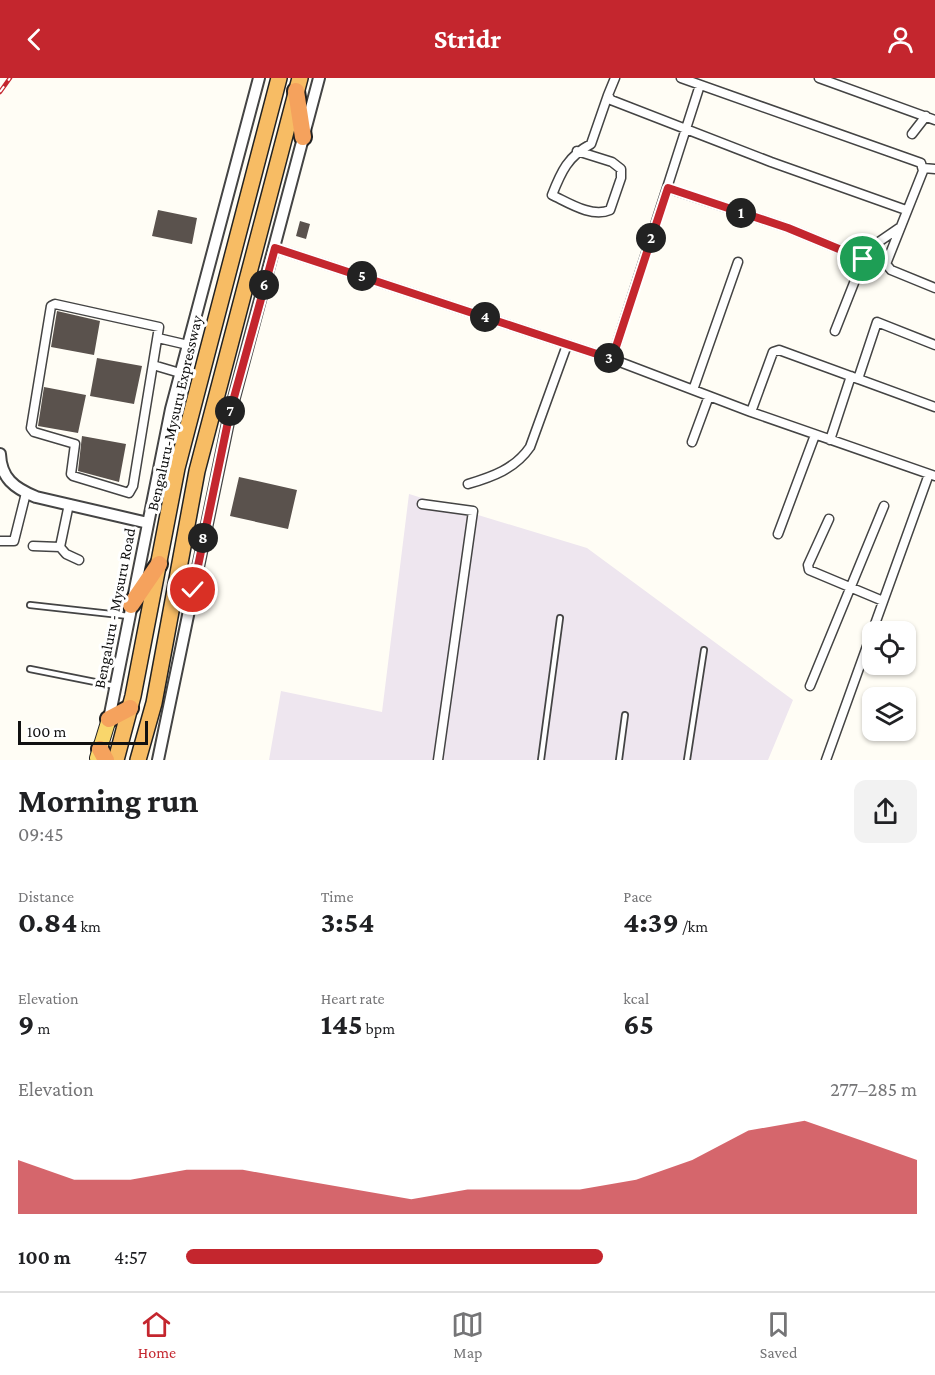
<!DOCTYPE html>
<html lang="en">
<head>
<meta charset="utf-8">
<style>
  :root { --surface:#fff; --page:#f2f2f2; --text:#202124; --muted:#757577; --line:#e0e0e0; --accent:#c4262e }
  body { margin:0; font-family:"Crimson Pro",serif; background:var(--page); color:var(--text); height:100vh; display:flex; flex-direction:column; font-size:22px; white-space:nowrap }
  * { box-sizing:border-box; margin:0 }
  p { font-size:20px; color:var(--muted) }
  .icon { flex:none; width:33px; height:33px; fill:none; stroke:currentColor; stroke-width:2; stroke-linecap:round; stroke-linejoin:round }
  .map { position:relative; height:682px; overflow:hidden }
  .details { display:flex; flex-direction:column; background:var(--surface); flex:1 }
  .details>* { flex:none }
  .controls { position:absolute; left:862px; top:543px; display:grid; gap:12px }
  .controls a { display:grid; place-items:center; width:54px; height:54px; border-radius:12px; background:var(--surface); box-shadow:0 2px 4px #0004; font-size:30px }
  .scale { position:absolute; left:18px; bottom:15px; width:130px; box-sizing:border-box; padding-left:6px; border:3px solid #111; border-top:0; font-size:16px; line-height:21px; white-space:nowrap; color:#111; -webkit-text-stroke:4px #fff; paint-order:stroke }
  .pin { position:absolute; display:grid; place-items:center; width:51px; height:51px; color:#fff; margin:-26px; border:3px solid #fff; border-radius:50%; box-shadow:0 2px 6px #0007 }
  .km { position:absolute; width:30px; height:30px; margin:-15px; border-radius:50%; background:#222; color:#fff; font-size:16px; line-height:30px; text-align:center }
  .round { display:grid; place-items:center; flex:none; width:63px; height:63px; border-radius:12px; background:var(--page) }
  .summary { display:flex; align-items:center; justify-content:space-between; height:102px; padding:0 18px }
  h1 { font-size:33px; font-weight:700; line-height:45px }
  .metrics { display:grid; grid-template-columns:repeat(3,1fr); gap:9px; height:102px; padding:6px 18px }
  .metrics div { display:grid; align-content:center }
  .metrics b { font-size:30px; font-weight:700 }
  .metrics small { font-size:16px; font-weight:400 }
  .metrics p { font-size:16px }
  .chart { height:168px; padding:12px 18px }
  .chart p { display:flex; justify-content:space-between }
  .chart svg { width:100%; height:108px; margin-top:6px; fill:var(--accent); opacity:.7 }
  ul { padding:0 18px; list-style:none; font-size:20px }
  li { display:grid; grid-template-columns:96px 72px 1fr; align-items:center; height:45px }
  li i { height:15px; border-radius:8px; background:var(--accent) }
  header { display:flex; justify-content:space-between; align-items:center; height:78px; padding:0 18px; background:var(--accent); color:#fff; font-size:27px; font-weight:700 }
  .menu { display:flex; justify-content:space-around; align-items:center; height:84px; border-top:2px solid var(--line); background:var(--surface); font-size:16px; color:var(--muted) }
  .menu a { display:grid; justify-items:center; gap:3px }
  .menu .active { color:var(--accent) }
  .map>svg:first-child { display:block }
  .industrial { fill:#eee6ef }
  .building { fill:#5a524d }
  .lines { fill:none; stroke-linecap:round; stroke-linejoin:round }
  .service-casing { stroke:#444; stroke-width:8 }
  .minor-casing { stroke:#444; stroke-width:11 }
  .tertiary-casing { stroke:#444; stroke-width:14 }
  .primary-casing { stroke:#222; stroke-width:16 }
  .trunk-casing { stroke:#222; stroke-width:18 }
  .motorway-casing { stroke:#222; stroke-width:20 }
  .service { stroke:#fff; stroke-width:4.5 }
  .minor { stroke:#fff; stroke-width:8 }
  .tertiary { stroke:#fff; stroke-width:10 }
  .primary { stroke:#f9d66b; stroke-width:14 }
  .trunk { stroke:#f7bc64; stroke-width:15 }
  .motorway { stroke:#f5a25d; stroke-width:16 }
  .rail-casing { stroke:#c4262e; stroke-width:4.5 }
  .rail { stroke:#fff; stroke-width:2; stroke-dasharray:7; stroke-linecap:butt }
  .route-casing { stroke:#fff; stroke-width:12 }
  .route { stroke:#c4262e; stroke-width:8 }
  .labels { text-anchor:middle; stroke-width:6; stroke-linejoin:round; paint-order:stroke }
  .street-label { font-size:16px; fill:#111; stroke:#fff }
</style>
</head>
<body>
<header><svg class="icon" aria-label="back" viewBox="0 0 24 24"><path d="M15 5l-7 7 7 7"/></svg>Stridr<svg class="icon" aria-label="person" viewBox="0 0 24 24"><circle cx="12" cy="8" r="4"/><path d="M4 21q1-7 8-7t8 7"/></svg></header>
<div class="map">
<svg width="935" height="682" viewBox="0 0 935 682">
  <rect width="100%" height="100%" fill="#fffdf5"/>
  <path class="industrial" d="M409 416 587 470 793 622 768 682H269L281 613 382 634Z"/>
  <path class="building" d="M158 132 197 140 192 166 152 158Z
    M300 143 310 146 306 161 296 158Z
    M57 233 100 243 94 277 51 269Z
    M97 280 142 288 134 326 90 318Z
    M44 309 86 317 78 355 38 348Z
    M82 358 126 366 119 404 78 393Z
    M239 399 297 412 288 451 230 438Z"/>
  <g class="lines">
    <defs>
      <path id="service" d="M30 527 129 538
        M30 591 115 608
        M541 682 560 540
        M619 682 625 637
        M687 682 704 572"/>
      <path id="minor" d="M615 0 608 17 611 22 771 84 906 132
        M681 0 921 85 923 93 886 186 891 192 935 210
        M819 0 935 42
        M912 56 926 38
        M577 73 612 84 621 91V100L610 132C592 140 569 125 552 117 561 94 568 78 591 66L608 17
        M923 90 935 91
        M667 110 788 150 863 181
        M275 170 612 281 751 334 935 398
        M55 226 159 249 133 408 129 415 73 398 71 396 75 366 34 354 31 350 51 228Z
        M835 253 867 172 899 150
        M158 260 188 267
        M612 281 700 7
        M153 287 180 295
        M858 301 877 244 935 267
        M693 312 738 184
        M751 334 773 274 779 272 935 329
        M830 362 851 298
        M692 364 709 318
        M468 406C492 399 515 391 530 369L567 267
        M422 426 473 433 438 682
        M829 441 808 487 809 492 883 523
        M778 456 815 357
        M0 463H14L26 415
        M33 468 60 469 69 426
        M60 469 66 476 79 482
        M810 608 884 428
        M826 682 929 396"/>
      <path id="tertiary" d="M0 376C1 400 14 410 36 419L148 445
        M109 641 171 331 259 0
        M158 682 230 335 319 0"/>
      <path id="primary" d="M97 680 109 641"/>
      <path id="trunk" d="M116 682 133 618 177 390 279 0
        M138 682 154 625 197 393 300 0"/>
      <path id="motorway" d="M296 13 303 59
        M131 527 159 486
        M109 641 130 630
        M100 671 106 682"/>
    </defs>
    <use href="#service" class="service-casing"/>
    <use href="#minor" class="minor-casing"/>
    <use href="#tertiary" class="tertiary-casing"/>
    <use href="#primary" class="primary-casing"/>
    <use href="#trunk" class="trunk-casing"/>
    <use href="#motorway" class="motorway-casing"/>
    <use href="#service" class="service"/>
    <use href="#minor" class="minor"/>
    <use href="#tertiary" class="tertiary"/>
    <use href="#primary" class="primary"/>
    <use href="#trunk" class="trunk"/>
    <use href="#motorway" class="motorway"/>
    <defs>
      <path id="rail" d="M0 14 10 0"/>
    </defs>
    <use href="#rail" class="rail-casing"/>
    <use href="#rail" class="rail"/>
  </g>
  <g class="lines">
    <defs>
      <path id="route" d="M193 512 230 334 275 170 612 281 668 110 788 150 863 181"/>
    </defs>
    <use href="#route" class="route-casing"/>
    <use href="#route" class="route"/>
  </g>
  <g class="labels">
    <g class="street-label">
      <text transform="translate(174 335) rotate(-77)" y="6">Bengaluru-Mysuru Expressway</text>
      <text transform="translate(114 530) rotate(-79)" y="6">Bengaluru - Mysuru Road</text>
    </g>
  </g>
</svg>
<div class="controls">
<a><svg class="icon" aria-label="locate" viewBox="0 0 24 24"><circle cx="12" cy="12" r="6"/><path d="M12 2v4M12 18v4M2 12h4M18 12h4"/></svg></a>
<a><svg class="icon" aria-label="layers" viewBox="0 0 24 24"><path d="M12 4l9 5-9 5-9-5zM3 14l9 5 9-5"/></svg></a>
</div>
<div class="scale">100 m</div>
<div class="pin" style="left:863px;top:181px;background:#1e9e55"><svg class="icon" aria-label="arrive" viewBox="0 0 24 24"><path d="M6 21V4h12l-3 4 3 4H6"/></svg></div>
<div class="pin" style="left:193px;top:512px;background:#d93025"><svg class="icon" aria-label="check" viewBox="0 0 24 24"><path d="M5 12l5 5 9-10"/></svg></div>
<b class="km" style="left:741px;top:135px">1</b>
<b class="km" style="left:651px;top:160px">2</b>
<b class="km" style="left:609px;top:280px">3</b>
<b class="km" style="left:485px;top:239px">4</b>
<b class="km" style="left:362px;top:198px">5</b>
<b class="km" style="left:264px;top:207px">6</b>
<b class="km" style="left:230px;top:333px">7</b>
<b class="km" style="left:203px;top:460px">8</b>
</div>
<section class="details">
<div class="summary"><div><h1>Morning run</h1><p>09:45</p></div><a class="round"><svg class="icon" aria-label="share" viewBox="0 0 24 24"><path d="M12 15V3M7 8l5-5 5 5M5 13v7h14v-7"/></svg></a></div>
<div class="metrics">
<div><p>Distance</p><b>0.84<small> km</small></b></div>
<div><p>Time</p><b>3:54</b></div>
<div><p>Pace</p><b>4:39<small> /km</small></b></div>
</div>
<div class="metrics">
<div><p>Elevation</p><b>9<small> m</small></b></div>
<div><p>Heart rate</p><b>145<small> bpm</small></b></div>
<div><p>kcal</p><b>65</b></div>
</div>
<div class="chart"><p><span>Elevation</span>277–285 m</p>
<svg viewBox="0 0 160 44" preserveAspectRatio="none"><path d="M0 44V22L10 30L20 30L30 26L40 26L50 30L60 34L70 38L80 34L90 34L100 34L110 30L120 22L130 10L140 6L150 14L160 22V44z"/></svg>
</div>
<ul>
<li><b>100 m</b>4:57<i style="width:57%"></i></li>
</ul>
</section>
<nav class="menu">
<a class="active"><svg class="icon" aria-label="home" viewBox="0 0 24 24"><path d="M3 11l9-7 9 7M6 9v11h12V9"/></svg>Home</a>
<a><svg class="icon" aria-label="map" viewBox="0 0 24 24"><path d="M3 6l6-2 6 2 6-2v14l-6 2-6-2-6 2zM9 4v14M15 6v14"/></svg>Map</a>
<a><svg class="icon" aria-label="saved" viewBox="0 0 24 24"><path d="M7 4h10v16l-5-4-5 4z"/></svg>Saved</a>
</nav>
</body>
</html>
